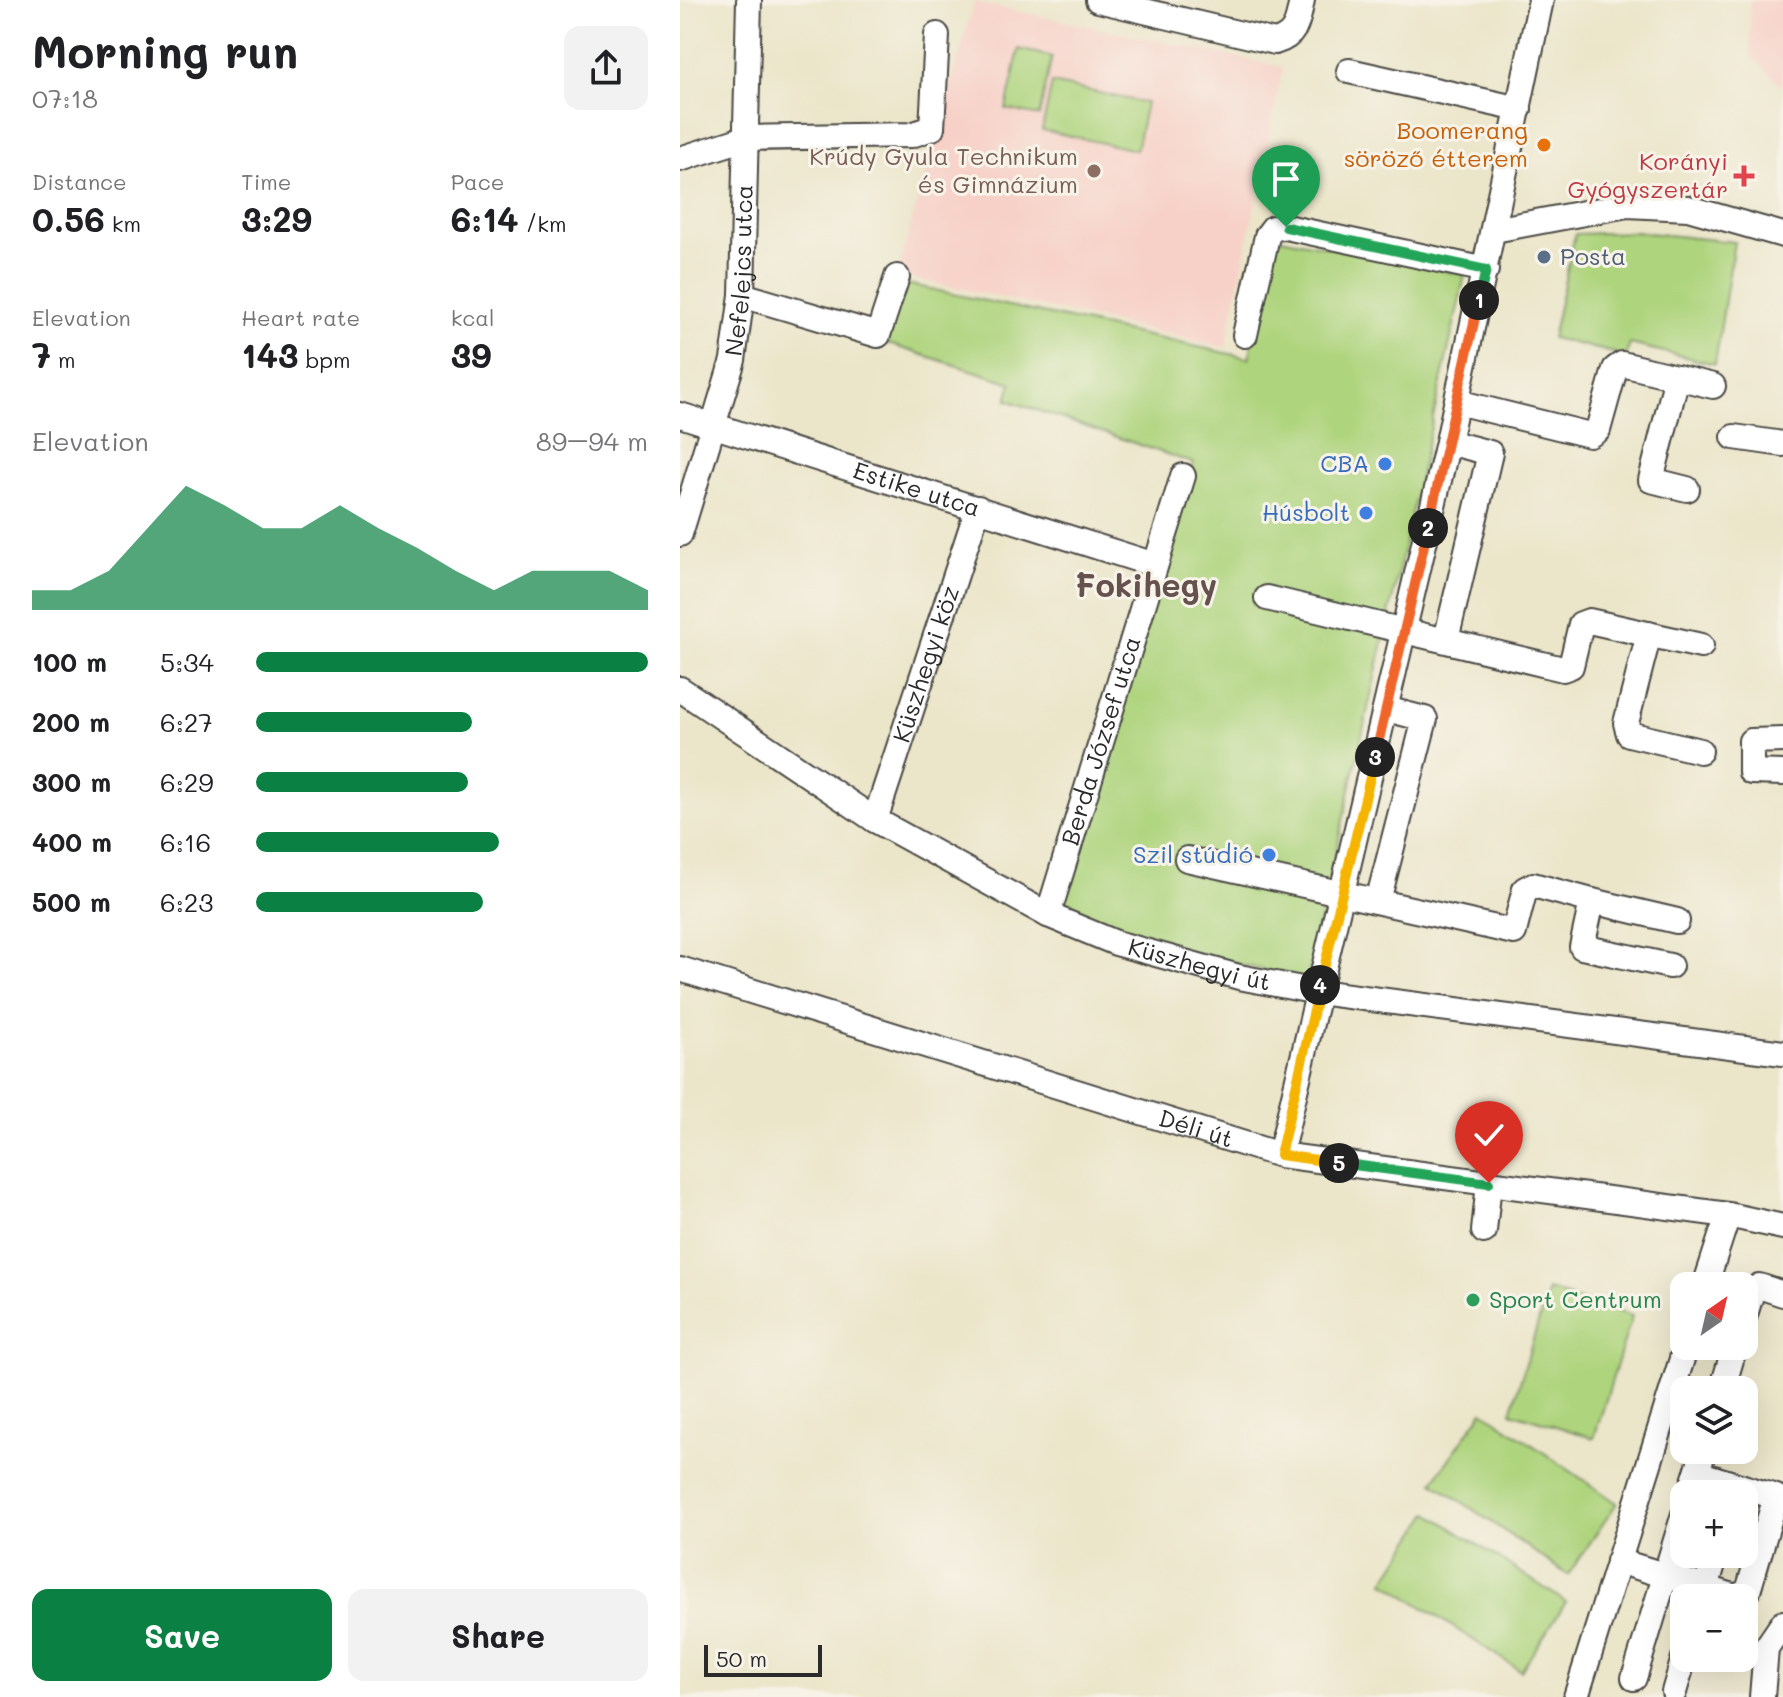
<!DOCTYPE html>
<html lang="en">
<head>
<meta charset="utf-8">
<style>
  :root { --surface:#fff; --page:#f2f2f2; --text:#202124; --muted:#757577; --accent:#0b8043 }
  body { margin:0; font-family:Mali,sans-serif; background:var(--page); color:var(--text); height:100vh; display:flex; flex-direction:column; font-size:30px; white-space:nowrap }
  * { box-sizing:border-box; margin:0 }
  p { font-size:26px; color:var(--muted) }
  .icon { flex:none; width:44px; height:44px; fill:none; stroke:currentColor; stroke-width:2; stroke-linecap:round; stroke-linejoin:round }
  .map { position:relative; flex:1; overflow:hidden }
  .details { display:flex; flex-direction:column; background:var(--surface); width:680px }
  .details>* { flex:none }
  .needle { width:52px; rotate:34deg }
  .buttons { position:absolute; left:990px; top:1272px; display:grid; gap:16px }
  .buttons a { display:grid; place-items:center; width:88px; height:88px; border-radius:16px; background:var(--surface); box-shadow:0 8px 32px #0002; font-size:40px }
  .scale { position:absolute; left:24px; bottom:20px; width:118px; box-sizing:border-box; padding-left:8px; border:4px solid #2b2b2b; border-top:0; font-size:22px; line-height:28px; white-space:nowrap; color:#2b2b2b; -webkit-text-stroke:6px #f7f3e8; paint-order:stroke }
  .pin { position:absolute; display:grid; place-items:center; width:68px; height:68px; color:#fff; margin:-82px -34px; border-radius:50% 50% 50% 0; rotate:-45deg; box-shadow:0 0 8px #0007 }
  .pin .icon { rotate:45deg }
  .km { position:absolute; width:40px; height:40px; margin:-20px; border-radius:50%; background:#222; color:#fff; font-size:22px; line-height:40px; text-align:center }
  .round { display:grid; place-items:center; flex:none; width:84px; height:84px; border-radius:16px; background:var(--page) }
  .overview { display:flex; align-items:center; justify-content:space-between; height:136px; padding:0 32px }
  h1 { font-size:44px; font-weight:800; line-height:60px }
  .metrics { display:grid; grid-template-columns:repeat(3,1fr); gap:12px; height:136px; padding:8px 32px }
  .metrics div { display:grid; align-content:center }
  .metrics b { font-size:34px; font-weight:800 }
  .metrics small { font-size:22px; font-weight:400 }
  .metrics p { font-size:22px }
  .chart { height:224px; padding:16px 32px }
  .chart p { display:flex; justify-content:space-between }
  .chart svg { width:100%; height:144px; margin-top:8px; fill:var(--accent); opacity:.7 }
  .button { display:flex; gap:16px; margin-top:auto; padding:16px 32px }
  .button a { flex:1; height:92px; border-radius:16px; background:var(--accent); color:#fff; font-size:32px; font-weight:800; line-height:92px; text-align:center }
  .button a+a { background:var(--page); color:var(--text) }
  ul { padding:0 32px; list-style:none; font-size:26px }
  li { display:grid; grid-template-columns:128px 96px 1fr; align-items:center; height:60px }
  li i { height:20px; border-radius:10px; background:var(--accent) }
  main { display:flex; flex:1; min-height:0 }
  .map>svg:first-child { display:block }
  .built { fill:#f7d1c8 }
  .green { fill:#aed47d; stroke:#6c8054; stroke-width:2 }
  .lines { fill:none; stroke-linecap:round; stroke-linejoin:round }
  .minor-casing { stroke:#484743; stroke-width:28 }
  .minor { stroke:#fff; stroke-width:24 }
  .split-1-casing { stroke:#fff; stroke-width:16 }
  .split-2-casing { stroke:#fff; stroke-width:16 }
  .split-3-casing { stroke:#fff; stroke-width:16 }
  .split-4-casing { stroke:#fff; stroke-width:16 }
  .split-5-casing { stroke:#fff; stroke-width:16 }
  .split-6-casing { stroke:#fff; stroke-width:16 }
  .split-1 { stroke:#22a559; stroke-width:10 }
  .split-2 { stroke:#f0652b; stroke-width:10 }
  .split-3 { stroke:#f0652b; stroke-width:10 }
  .split-4 { stroke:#f5b400; stroke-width:10 }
  .split-5 { stroke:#f5b400; stroke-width:10 }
  .split-6 { stroke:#22a559; stroke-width:10 }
  .food-dot { fill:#e8710a; stroke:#f7f3e8; stroke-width:3 }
  .education-dot { fill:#8d6e63; stroke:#f7f3e8; stroke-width:3 }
  .health-dot { fill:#e0444e; stroke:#f7f3e8; stroke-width:3 }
  .service-dot { fill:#5c6f8a; stroke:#f7f3e8; stroke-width:3 }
  .shop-dot { fill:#3f7fe0; stroke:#f7f3e8; stroke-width:3 }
  .leisure-dot { fill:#2e9e5b; stroke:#f7f3e8; stroke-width:3 }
  .labels { text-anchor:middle; stroke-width:6; stroke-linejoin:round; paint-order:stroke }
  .food-label { font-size:24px; fill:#c56008; stroke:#f7f3e8; text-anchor:end }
  .education-label { font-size:24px; fill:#785e54; stroke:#f7f3e8; text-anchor:end }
  .health-label { font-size:24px; fill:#be3a42; stroke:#f7f3e8; text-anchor:end }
  .service-label { font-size:24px; fill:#4e5e75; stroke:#f7f3e8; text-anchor:start }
  .street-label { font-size:24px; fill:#2b2b2b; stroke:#f7f3e8 }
  .shop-label { font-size:24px; fill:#366cbe; stroke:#f7f3e8; text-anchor:end }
  .leisure-label { font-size:24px; fill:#27864d; stroke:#f7f3e8; text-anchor:start }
  .district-label { font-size:32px; font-weight:bold; fill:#65524f; stroke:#f7f3e8 }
</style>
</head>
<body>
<main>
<section class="details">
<div class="overview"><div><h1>Morning run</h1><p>07:18</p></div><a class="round"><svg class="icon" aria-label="share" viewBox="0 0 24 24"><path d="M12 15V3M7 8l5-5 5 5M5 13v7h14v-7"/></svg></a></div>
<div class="metrics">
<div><p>Distance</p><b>0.56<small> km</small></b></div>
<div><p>Time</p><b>3:29</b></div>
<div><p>Pace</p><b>6:14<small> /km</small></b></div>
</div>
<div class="metrics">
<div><p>Elevation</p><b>7<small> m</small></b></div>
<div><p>Heart rate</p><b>143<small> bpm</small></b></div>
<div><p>kcal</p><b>39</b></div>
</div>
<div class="chart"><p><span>Elevation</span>89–94 m</p>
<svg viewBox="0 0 160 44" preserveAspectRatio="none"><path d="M0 44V38L10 38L20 32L30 19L40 6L50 12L60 19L70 19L80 12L90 19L100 25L110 32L120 38L130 32L140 32L150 32L160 38V44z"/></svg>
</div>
<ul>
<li><b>100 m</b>5:34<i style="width:100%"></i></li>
<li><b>200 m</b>6:27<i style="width:55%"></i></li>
<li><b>300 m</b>6:29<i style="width:54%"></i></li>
<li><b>400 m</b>6:16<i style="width:62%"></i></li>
<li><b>500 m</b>6:23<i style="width:58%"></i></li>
</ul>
<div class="button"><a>Save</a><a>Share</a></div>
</section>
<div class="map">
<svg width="1103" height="1697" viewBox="0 0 1103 1697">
  <rect width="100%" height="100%" fill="#f7f3e8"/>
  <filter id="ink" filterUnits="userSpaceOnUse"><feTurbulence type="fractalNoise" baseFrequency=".0125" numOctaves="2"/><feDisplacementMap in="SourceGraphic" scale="16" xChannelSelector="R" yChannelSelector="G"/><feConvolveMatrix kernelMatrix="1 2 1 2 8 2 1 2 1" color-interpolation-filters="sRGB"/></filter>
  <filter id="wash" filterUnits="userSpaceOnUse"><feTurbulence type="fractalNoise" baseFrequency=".006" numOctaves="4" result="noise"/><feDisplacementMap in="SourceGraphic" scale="32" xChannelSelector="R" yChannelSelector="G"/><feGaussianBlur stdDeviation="1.8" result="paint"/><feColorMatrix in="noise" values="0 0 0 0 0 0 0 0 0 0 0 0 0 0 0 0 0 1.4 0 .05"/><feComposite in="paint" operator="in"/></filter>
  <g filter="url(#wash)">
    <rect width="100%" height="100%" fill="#ebe5c9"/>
    <path class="built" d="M1069 0H1103V87L1071 56Z
      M294 2 603 67 546 347 217 275Z"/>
    <path class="green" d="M339 49 372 57 359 116 326 109Z
      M372 83 466 103 456 150 362 130Z
      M958 232 1054 242 1035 364 950 344 946 356 872 338 895 234Z
      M601 238 785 275 627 981 436 933 376 907 513 463 327 400 332 383 202 342 222 283 569 358 596 244Z
      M868 1290 952 1316 914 1438 831 1412Z
      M803 1411 937 1503 888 1575 753 1482Z
      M749 1513 886 1602 841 1671 704 1582Z"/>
  </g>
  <g filter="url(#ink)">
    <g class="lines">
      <defs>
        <g id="minor">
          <path d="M418 0 595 42C617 36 618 20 622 0"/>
          <path d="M669 71 839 109"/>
          <path d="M0 159 66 138 231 135 252 128 257 35"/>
          <path d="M814 230 947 205 1008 208 1103 235"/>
          <path d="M62 295 198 335 217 277"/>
          <path d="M565 335 587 236 593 228 606 227 806 270"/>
          <path d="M997 377 971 480 1007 489"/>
          <path d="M777 402 910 435 918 430 935 369 942 364 1033 386"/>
          <path id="s1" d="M0 415 475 565"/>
          <path d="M1054 437 1103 444"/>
          <path id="s2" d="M0 534 53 360 62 295 69 0"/>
          <path d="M587 598 883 669 891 666 901 624 909 621 1021 646"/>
          <path d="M969 634 946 723 949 734 1020 751"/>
          <path d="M766 640 810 453 768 442"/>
          <path id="s3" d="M0 689 195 820 368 915 436 943 559 977 638 992 1103 1053"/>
          <path d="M1103 740 1071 741V772L1103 773"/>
          <path id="s4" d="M195 820 298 508"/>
          <path d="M507 859 834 932 845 889 853 885 912 901 902 947 990 966"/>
          <path d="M698 901 745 719 706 709"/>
          <path d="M912 901 997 921"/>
          <path id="s5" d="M368 915 503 476"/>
          <path id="s6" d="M0 969 600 1155 1048 1215 1103 1227"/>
          <path d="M600 1155 768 442 861 0"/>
          <path d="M804 1231 809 1183"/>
          <path d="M1025 1286 1048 1215"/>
          <path d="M1064 1318 1072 1292 1079 1286 1103 1294"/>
          <path d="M1042 1390 1055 1346"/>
          <path d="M1010 1494 1024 1450"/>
          <path d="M938 1561 1056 1597 1068 1591 1096 1497 1017 1473"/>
          <path d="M1023 1598 1036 1554"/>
          <path d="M954 1678 1004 1514"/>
          <path d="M994 1692 1004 1658"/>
          <path d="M896 1697 1006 1346"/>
          <path d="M1082 1697 1086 1648 1103 1623"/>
        </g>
      </defs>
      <use href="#minor" class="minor-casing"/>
      <use href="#minor" class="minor"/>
    </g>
  </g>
  <g class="lines" filter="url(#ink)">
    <defs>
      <path id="split-1" d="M606 227 806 270 799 300"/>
      <path id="split-2" d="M748 528 799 300"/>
      <path id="split-3" d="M695 757 748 528"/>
      <path id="split-4" d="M640 985 695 757"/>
      <path id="split-5" d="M640 985 600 1155 659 1163"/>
      <path id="split-6" d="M659 1163 809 1183"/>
    </defs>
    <use href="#split-1" class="split-1-casing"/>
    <use href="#split-2" class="split-2-casing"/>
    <use href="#split-3" class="split-3-casing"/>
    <use href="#split-4" class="split-4-casing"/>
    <use href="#split-5" class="split-5-casing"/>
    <use href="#split-6" class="split-6-casing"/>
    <use href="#split-1" class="split-1"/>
    <use href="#split-2" class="split-2"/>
    <use href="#split-3" class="split-3"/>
    <use href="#split-4" class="split-4"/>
    <use href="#split-5" class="split-5"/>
    <use href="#split-6" class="split-6"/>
  </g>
  <circle class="food-dot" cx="864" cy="145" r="8"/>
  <circle class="education-dot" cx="414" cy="171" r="8"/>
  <path class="health-dot" d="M1060 164h8v8h8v8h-8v8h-8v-8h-8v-8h8z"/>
  <circle class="service-dot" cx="864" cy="257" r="8"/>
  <g class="shop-dot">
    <circle cx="705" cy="464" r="8"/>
    <circle cx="686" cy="513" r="8"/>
    <circle cx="589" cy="855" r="8"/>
  </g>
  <circle class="leisure-dot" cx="793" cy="1300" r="8"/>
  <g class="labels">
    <g class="food-label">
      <text x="848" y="139">Boomerang<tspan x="848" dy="28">söröző étterem</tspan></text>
    </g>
    <g class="education-label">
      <text x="398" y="165">Krúdy Gyula Technikum<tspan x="398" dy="28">és Gimnázium</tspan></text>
    </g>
    <g class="health-label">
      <text x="1048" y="170">Korányi<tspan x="1048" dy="28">Gyógyszertár</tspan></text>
    </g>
    <g class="service-label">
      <text x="880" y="265">Posta</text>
    </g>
    <g class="street-label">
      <text dy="8" stroke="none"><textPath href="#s2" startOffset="272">Nefelejcs utca</textPath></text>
      <text dy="8" stroke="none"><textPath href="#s1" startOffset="248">Estike utca</textPath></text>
      <text dy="8" stroke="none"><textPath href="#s4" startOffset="164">Küszhegyi köz</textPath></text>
      <text dy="8" stroke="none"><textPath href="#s5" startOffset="182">Berda József utca</textPath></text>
      <text dy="8" stroke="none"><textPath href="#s3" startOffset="592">Küszhegyi út</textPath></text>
      <text dy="8" stroke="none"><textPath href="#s6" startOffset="540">Déli út</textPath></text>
    </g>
    <g class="shop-label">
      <text x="689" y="472">CBA</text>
      <text x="670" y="521">Húsbolt</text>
      <text x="573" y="863">Szil stúdió</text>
    </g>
    <g class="leisure-label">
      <text x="809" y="1308">Sport Centrum</text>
    </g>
    <g class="district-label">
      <text x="466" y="597">Fokihegy</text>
    </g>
  </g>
</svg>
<div class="buttons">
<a><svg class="needle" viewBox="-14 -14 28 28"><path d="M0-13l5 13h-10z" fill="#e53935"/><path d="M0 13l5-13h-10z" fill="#757577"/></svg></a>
<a><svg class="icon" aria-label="layers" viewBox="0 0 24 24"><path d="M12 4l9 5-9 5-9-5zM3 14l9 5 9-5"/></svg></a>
<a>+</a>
<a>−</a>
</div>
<div class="scale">50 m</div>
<div class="pin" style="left:606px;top:227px;background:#1e9e55"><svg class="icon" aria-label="arrive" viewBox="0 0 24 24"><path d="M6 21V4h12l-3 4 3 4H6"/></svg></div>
<div class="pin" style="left:809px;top:1183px;background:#d93025"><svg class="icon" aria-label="check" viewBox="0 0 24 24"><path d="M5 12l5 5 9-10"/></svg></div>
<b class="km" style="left:799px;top:300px">1</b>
<b class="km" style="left:748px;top:528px">2</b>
<b class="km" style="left:695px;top:757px">3</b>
<b class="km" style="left:640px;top:985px">4</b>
<b class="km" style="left:659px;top:1163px">5</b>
</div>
</main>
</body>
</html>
